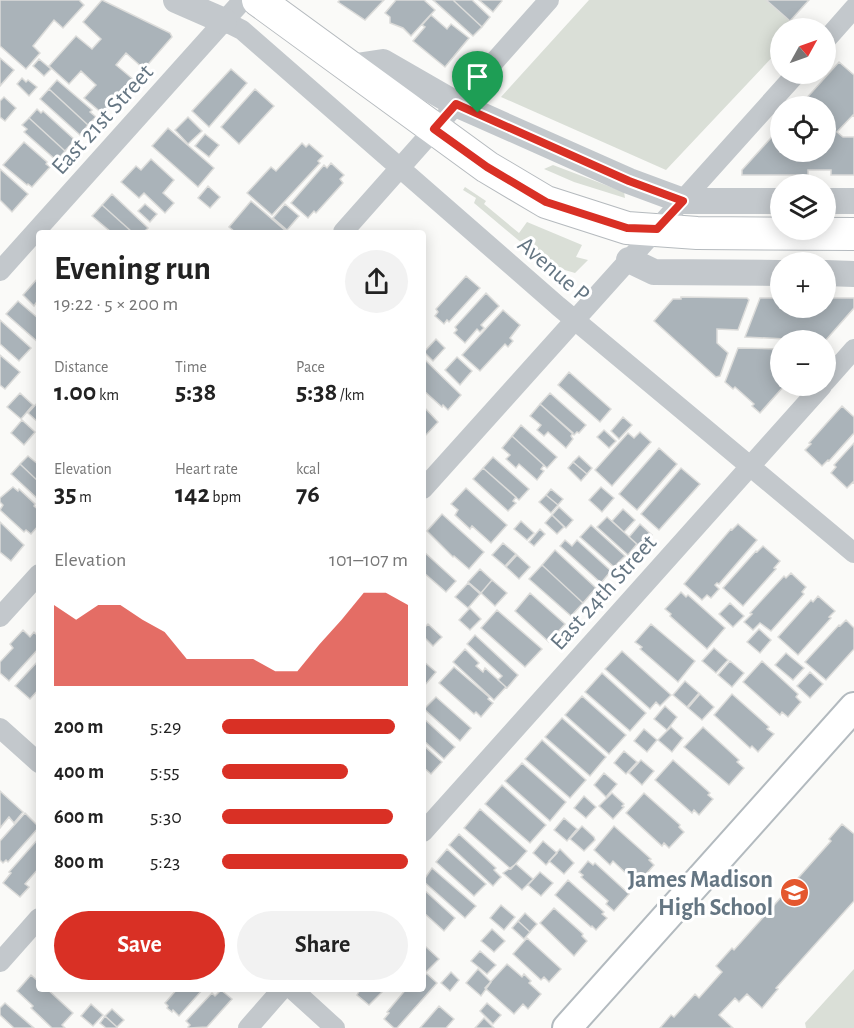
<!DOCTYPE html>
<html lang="en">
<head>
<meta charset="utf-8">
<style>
  :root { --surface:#fff; --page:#f2f2f2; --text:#222; --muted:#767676; --accent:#d93025 }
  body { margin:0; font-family:"Alegreya Sans",sans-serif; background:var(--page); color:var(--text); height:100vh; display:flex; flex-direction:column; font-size:22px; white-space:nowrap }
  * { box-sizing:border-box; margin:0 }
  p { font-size:20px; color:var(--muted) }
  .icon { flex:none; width:33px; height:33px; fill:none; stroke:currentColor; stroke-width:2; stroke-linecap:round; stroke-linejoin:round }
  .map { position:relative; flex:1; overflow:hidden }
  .side { position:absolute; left:36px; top:230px; width:390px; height:762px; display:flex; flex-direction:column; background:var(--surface); border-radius:6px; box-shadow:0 3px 15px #0003 }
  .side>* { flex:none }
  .needle { width:39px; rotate:50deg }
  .controls { position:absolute; left:770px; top:18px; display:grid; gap:12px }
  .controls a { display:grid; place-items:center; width:66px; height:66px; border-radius:50%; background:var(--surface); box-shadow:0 3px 15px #0003; font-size:30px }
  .pin { position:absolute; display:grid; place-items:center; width:51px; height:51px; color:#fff; margin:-62px -26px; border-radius:50% 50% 50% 0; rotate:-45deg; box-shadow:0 0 6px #0007 }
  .pin .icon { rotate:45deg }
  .round { display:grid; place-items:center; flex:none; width:63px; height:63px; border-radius:32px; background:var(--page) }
  .overview { display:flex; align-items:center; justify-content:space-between; height:102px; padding:0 18px }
  h1 { font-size:33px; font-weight:700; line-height:45px }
  .metrics { display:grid; grid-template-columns:repeat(3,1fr); gap:9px; height:102px; padding:6px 18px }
  .metrics div { display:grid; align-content:center }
  .metrics b { font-size:26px; font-weight:700 }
  .metrics small { font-size:16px; font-weight:400 }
  .metrics p { font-size:16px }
  .chart { height:168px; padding:12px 18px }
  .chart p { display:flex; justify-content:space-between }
  .chart svg { width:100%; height:108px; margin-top:6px; fill:var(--accent); opacity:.7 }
  .primary-button { display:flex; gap:12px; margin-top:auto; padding:12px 18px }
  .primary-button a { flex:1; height:69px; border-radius:36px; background:var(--accent); color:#fff; font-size:24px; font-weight:700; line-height:69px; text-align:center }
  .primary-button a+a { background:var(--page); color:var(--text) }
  ul { padding:0 18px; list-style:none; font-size:20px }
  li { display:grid; grid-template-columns:96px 72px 1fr; align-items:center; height:45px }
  li i { height:15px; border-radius:8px; background:var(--accent) }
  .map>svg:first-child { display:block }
  .green { fill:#dadfd7 }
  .building { fill:#aab3b9; stroke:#dcdcda; stroke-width:1.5 }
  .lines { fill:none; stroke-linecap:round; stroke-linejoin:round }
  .secondary-casing { stroke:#b3babf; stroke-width:32 }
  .primary-casing { stroke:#b5babe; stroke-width:34 }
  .minor { stroke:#c3c8cc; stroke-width:20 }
  .tertiary { stroke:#c3c8cc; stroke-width:26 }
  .secondary { stroke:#fff; stroke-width:28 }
  .primary { stroke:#fff; stroke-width:32 }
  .route-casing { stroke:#fff; stroke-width:12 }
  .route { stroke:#d93025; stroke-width:8 }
  .labels { text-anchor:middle; stroke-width:6; stroke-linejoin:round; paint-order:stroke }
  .street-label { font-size:24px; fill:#657683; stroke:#fff }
  .poi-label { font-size:24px; font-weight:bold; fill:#657683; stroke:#fff; text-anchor:end }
</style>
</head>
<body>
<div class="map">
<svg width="854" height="1028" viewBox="0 0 854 1028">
  <rect width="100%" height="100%" fill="#fafaf8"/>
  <path class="green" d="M589 0H766L798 28H780V49L666 170 501 97Z
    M553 165 624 192 625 198 574 182 544 169Z
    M465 187 486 201 484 204 519 233 527 222 582 245 576 257 588 260 575 273 548 265 474 203 476 198 463 190Z
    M854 969V1028H806L805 1023Z"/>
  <path class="building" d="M0 0H79L84 5 63 28 54 20 33 46 40 53 26 69 0 46Z
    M102 0 170 33 172 37 144 69 126 53 116 65 134 80 104 115 84 98 96 85 81 71 69 84 49 66 76 36 92 49 101 39 83 22Z
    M340 0H384L365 20 338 2Z
    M396 0H424L435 10 411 36 403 28 390 23V17L385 13Z
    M433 0H453L482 27 473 36Z
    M453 0H472L490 17 482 27Z
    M479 0H501L502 1 493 12Z
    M766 0H809L790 21Z
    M431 15 447 29 451 24 469 38 445 67 413 41 425 27 422 25Z
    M0 58 14 70 0 86Z
    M39 59 51 69 44 76 33 66Z
    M839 62 854 75V116L853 115 837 132 843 137H854V175H831V170H808V175H742V170L780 128V152H825V106H809L803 102Z
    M231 69 247 83 209 127 192 111Z
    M22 78 26 82 28 80 37 87 29 96 17 84Z
    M57 80 92 110 90 112 96 117 88 125 49 89Z
    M49 89 88 125 80 135 40 99Z
    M255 89 274 106 239 144 221 127Z
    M4 97 16 108 5 121 0 117V101Z
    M37 109 41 113 43 111 75 140 65 151 29 118Z
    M188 117 202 131 188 144 175 130Z
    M29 118 65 151 57 161 24 132 27 129 22 125Z
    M168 128 214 168 198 187 152 146Z
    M205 134 219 145 209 157 195 146Z
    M24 142 47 162 46 164 50 167 32 187 28 184 27 185 3 165Z
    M302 143 306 147 309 144 323 156 318 161 320 163 272 215 247 193 271 167 276 171Z
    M151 159 174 180 163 193 174 203 165 213 144 193 139 198 121 182 136 166 141 170Z
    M331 163 344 175 340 179 343 183 316 213 314 211 308 218 291 203 324 165 327 168Z
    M0 169 28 194 12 212 0 200Z
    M208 186 220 197 210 208 198 198Z
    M112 194 148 228 144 232H132L102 205Z
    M251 201 287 232H235L229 227Z
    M145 204 157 214 150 222 138 211Z
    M285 204 299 216 287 230 273 218Z
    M102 205 132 232H111L92 216Z
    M466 276 480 288 449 322 447 320 444 324 435 316 438 312 436 309Z
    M38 278 39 306 36 303 34 306 23 295Z
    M486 293 499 306 481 325 484 328 480 332 477 329 465 343 454 333 457 330 455 327Z
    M681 297 747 298 749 300 738 330 717 329V343L728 353 720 376 716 377 654 321 673 299H681Z
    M760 298H780V308H825V298H854V308L825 341 745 337Z
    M18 301 39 319V343L6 314Z
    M503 310 520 325 510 338 513 341 508 347 505 344 480 371 462 355Z
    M0 320 31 348 19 361 0 344Z
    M436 339 445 348 433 361 424 352Z
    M738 348 780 349V386H784L760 413 752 406 754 404 735 387 733 389 725 382Z
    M0 355 20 372 5 389 0 385Z
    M457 357 472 371 460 385 445 370Z
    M423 358 461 395 448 410 443 405 442 407 423 390Z
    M569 372 611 409 600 422 558 385Z
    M20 393 33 405 21 419 7 407Z
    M550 393 586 425 579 433 577 432 574 435 540 404Z
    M39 401V423L28 413Z
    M540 404 573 433 571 436 573 439 566 448 548 432 544 436 537 430 541 425 530 416Z
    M423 406 438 422 425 436 423 434Z
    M842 406 854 417V433L829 461 828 460 822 466 805 450 811 444 809 443Z
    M623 417 632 425 619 439 611 431Z
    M22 420 35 432 24 445 11 433Z
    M521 425 557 457 547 468 512 436Z
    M604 430 616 441 609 448 597 437Z
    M640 432 651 442 612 486 595 470 628 433 634 438Z
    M512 436 544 465 541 469 544 471 537 480 519 464 516 468 506 459 510 455 502 448Z
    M854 443V483L853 482 847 488 831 473 836 467 834 465Z
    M659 448 677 464 637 510 619 494Z
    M28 456 39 465V482L20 464Z
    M579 456 592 468 587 474 573 462Z
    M493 457 529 489 519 500 483 468Z
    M573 462 587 474 581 481 568 468Z
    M20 464 39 482V500L11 474Z
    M483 468 516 497 513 501 516 503 508 511 473 479Z
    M681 468 700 484 659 530 641 514Z
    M13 487 18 491 19 489 35 504 34 506 39 510V525L31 534 26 530 24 532 0 510 3 505 0 502V498Z
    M601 487 614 498 602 512 589 500Z
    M466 488 507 525 491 543 472 526 470 529 455 515 458 510 451 504Z
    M551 489 563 499 558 505 546 495Z
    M546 495 558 505 551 513 539 502Z
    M559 507 573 520 566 528 552 515Z
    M623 509 635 520 624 532 612 521Z
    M442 514 484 552 469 569 454 556 453 557 427 531Z
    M552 515 564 527 557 534 545 523Z
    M607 517 637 544 628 555 597 527Z
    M521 521 534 533 527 540 514 529Z
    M0 522 24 545 11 561 0 552Z
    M640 524 652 535 641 548 629 537Z
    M738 524 757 540 719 584 717 583 715 585 719 589 711 598 707 595 702 600 684 584 731 529 732 530Z
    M591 525 625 556 614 567 580 537Z
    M540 529 545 534 534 546 529 542Z
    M565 540 572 546 577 540 611 571 601 583 560 546Z
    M503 543 516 554 505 566 492 555Z
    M763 546 780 561 774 568 776 569 743 606 723 588 756 551 757 552Z
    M555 550 596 588 583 603 542 565Z
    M423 551 456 581 446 592 423 572Z
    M517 555 530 567 519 579 506 567Z
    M542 565 583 603 571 616 529 579Z
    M480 569 492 580 481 593 468 582Z
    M791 573 806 587 802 592 804 594 771 631 760 623 753 630 744 622 752 614 750 613 784 576 786 578Z
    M492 580 507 593 495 606 481 593Z
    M468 583 480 594 468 608 455 597Z
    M681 592 686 597 688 595 725 628 707 649 670 616 671 614 665 609Z
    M530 593 565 624 549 642 515 611Z
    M818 596 835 611 829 617 831 618 798 655 778 637 811 600 813 602Z
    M730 603 744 616 733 627 719 614Z
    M470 608 481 619 470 630 459 620Z
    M497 610 542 649 525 667 481 628Z
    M846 620 854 628V649L826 680 805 662 839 625 840 626Z
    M428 624 442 637 433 646 423 636V629Z
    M651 624 695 661 678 682 640 649 642 647 635 642Z
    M759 629 771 640 760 653 747 642Z
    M23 630 30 637 34 632 39 637V648L9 681 0 673V662L13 648 10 644Z
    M475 635 518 675 507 688 498 680 502 676 467 644Z
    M714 648 728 660 716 673 702 661Z
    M465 649 479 663 476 666 483 672 485 668 506 687 494 700 453 662Z
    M622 651 671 695 660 706 656 702 650 709 605 669Z
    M786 653 804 668 793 680 775 665Z
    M39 660V689L30 699 15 686Z
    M423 661 436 672 425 685 423 683Z
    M730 661 744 673 732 687 718 675Z
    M762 661 798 694 796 697 801 702 788 717 782 712 780 715 743 682Z
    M454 667 489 697 488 699 493 703 481 717 476 712 474 714 439 683Z
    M810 672 823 684 810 698 797 686Z
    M602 673 646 713 630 731 585 692Z
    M685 681 699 693 687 707 673 695Z
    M700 694 714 707 702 720 688 708Z
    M732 694 769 727 767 729 774 734 758 752 752 746 750 748 714 715Z
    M582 696 626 735 609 754 565 715Z
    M436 697 471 728 460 741 424 709Z
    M665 706 677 717 667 730 654 719Z
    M423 718 455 747 444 759 423 740Z
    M562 718 606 757 590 776 545 737Z
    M671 727 683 738 672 752 658 740Z
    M703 727 739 760 737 762 744 768 729 785 684 747Z
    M644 729 657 740 647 752 634 741Z
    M542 740 586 780 570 798 525 759Z
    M423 745 442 762 431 774 423 767Z
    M624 751 637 762 626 774 614 763Z
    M641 760 654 771 642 785 629 773Z
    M673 760 710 793 708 795 713 799 699 815 694 810 692 813 655 780Z
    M522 763 566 802 550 821 505 781Z
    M604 773 617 784 606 797 594 785Z
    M502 785 546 825 530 843 485 804Z
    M0 791 23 812 14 823 9 817 0 828Z
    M612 793 624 804 622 806 624 807 613 819 599 806Z
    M644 793 680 825 679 827 684 832 669 848 664 843 662 846 626 813Z
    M584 796 596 807 586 818 574 808Z
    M480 809 527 851 511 869 464 828Z
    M25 813 39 827 8 862 6 860 3 863 0 860V841Z
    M564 818 577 829 567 841 554 830Z
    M842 824 854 834V901L776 988 778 989 762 1008 747 994 739 1002 735 998 719 1015 733 1028H660L671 1015 674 1017 695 994 699 998 722 972 716 966 732 948 734 950 831 841 829 839Z
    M582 826 594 837 595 840 584 851 570 839Z
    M614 826 651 859 649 860 654 865 640 881 635 876 632 879 613 861 610 865 594 850Z
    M459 834 496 868 494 870 501 877 493 886 449 845Z
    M39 838V868L25 884 29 887 20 897 3 883 11 873 9 872Z
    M543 841 557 853 546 865 533 853Z
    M447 849 486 884 474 896 436 862Z
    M560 849 574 863 564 874 549 861Z
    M588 861 593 865 595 863 629 894 614 911 606 904 608 901 581 877 583 875 579 872Z
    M516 864 533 879 522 890 503 873Z
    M432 868 476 906 465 918 423 881Z
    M540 872 553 883 541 896 528 885Z
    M568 880 604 912 602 914 607 918 596 930 592 926 591 927 555 895Z
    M423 889 455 918 444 931 423 912Z
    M501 905 515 917 504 930 490 918Z
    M554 908 583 934 582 936 587 941 574 956 540 923Z
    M525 913 537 924 530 932 518 921Z
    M518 921 530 932 524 939 512 928Z
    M492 929 505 941 494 952 481 941Z
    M527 938 561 969 549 982 544 977 541 980 513 954Z
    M426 947 439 959 426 972 423 970V950Z
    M480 951 496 965 487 974 471 961Z
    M507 964 522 977 524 974 531 981 529 983 541 994 528 1009 523 1004 514 1014 485 988Z
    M478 969 491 982 481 996 466 983Z
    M451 972 459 980 450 991 441 983Z
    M423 974H427L437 983 397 1028H394L384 1019 389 1013 387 1012 407 988H423Z
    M31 975 39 982V988H46L73 1013 62 1025 65 1028H52L31 1008 33 1006 17 991Z
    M178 988H204L179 1016 173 1010 172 1012 167 1008 168 1006 165 1003Z
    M386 988 369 1005 357 995 361 988Z
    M221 990 232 999 207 1027 189 1028 188 1027 190 1025 186 1021 212 993 215 996Z
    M5 1003 34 1028H14L0 1015V1008Z
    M487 1003 501 1015 493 1024 480 1011Z
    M91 1004 103 1015 93 1026 81 1016Z
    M439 1006 454 1019 446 1028H420Z
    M112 1009 124 1020 117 1027 105 1016Z
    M105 1016 117 1027V1028H106L100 1023Z
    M484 1018 494 1028H475Z"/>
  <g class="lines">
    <defs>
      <path id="secondary" d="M567 1028 854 707"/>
      <path id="primary" d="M258 0 487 167 546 202 627 228 697 233 854 234"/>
    </defs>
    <use href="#secondary" class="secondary-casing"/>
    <use href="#primary" class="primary-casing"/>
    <path class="minor" d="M224 21 242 30 558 306 854 553
      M825 41 854 8
      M343 232 549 0
      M0 271 243 0
      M825 382 854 349
      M423 489 796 74
      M0 617 39 574
      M0 728 39 763
      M423 832 822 386
      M0 962 39 918
      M291 988 335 1028
      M248 1028 283 988"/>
    <path class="tertiary" d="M176 0 224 21
      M350 67 383 62 456 104 629 181 683 201H780
      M825 201H854
      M629 260 654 272 780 273
      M825 273 854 274"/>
    <use href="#secondary" class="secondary"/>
    <use href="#primary" class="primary"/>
  </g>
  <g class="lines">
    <defs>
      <path id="route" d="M456 104 629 181 683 201 657 229 627 228 546 202 487 167 434 129Z"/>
    </defs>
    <use href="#route" class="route-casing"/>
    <use href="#route" class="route"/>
  </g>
  <defs>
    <symbol id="school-disc" viewBox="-11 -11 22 22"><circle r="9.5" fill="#e4572e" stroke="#fff"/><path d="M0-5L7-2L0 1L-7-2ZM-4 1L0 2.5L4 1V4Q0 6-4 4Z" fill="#fff"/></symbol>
  </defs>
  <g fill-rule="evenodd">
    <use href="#school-disc" x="778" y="876" width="33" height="33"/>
  </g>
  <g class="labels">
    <g class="street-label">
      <text transform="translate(102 119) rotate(-48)" y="8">East 21st Street</text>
      <text transform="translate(554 269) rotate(41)" y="8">Avenue P</text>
      <text transform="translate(603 592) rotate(-48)" y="8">East 24th Street</text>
    </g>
    <g class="poi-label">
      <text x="773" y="887">James Madison<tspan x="773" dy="28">High School</tspan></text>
    </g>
  </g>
</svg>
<div class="controls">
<a><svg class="needle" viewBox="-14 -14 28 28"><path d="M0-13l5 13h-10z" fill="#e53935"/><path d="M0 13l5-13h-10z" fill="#767676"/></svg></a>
<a><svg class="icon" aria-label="locate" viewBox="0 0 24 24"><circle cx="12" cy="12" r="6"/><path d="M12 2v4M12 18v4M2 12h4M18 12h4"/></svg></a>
<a><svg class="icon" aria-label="layers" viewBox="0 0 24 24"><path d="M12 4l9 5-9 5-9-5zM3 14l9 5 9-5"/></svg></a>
<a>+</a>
<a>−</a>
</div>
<div class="pin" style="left:478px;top:113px;background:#1e9e55"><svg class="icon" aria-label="arrive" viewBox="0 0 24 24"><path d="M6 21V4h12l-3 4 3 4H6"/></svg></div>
<section class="side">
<div class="overview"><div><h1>Evening run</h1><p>19:22 · 5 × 200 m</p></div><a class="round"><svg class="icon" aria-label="share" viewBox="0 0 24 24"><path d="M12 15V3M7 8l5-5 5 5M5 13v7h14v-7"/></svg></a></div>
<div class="metrics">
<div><p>Distance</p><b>1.00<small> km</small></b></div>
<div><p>Time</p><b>5:38</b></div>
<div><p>Pace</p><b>5:38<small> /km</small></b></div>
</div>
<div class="metrics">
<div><p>Elevation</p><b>35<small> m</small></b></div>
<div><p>Heart rate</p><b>142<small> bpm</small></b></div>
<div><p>kcal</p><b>76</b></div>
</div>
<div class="chart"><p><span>Elevation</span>101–107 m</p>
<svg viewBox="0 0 160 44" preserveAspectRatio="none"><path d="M0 44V11L10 17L20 11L30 11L40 17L50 22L60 33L70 33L80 33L90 33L100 38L110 38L120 27L130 17L140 6L150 6L160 11V44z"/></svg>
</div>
<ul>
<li><b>200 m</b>5:29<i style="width:93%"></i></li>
<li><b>400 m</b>5:55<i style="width:68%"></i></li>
<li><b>600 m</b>5:30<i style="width:92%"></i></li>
<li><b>800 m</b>5:23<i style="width:100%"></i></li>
</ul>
<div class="primary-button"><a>Save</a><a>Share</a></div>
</section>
</div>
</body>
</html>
